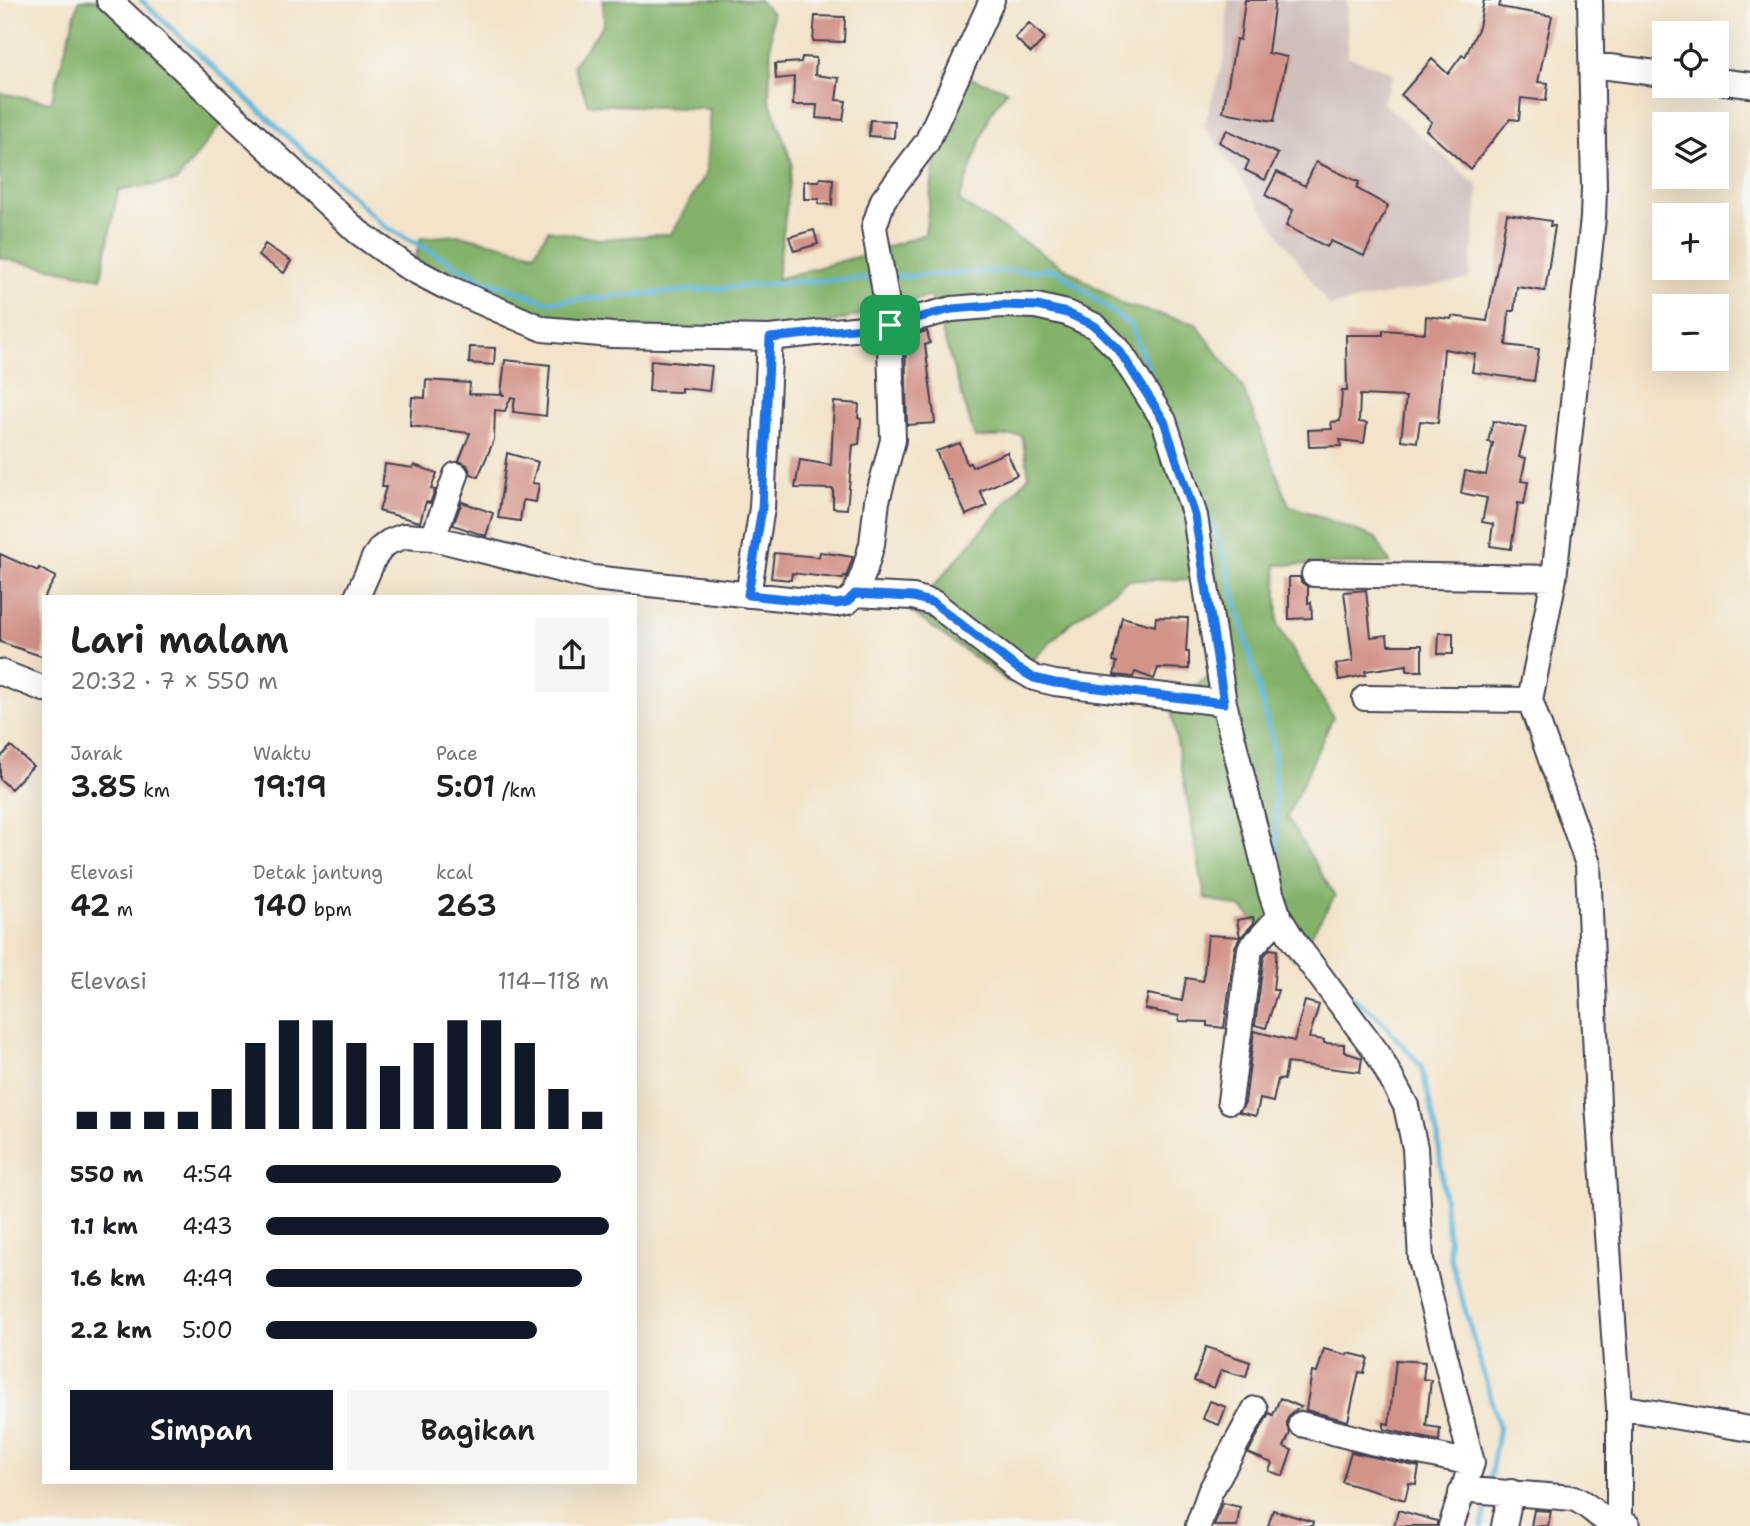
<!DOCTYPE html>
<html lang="id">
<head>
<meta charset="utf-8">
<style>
  :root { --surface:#fff; --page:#f6f6f6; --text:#202124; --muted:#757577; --accent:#111827 }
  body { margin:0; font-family:"Shantell Sans",sans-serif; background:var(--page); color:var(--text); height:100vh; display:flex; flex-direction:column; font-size:26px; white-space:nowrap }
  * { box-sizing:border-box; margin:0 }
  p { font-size:23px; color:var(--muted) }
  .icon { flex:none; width:38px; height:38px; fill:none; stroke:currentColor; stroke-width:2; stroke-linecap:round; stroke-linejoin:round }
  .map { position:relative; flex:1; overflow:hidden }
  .drawer { position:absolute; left:42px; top:595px; width:595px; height:889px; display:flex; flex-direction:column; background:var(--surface); border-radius:0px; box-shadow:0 7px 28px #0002 }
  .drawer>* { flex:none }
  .buttons { position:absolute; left:1652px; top:21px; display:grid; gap:14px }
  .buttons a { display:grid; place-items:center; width:77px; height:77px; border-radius:0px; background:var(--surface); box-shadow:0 7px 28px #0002; font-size:35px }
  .pin { position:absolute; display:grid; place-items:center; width:60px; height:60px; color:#fff; margin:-30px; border-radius:14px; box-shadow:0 4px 10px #0006 }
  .round { display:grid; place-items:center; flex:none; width:74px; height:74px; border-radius:0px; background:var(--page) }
  .summary { display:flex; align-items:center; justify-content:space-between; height:119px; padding:0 28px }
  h1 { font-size:38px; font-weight:600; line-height:52px }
  .figures { display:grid; grid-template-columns:repeat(3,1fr); gap:10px; height:119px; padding:7px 28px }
  .figures div { display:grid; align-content:center }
  .figures b { font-size:30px; font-weight:600 }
  .figures small { font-size:19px; font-weight:400 }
  .figures p { font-size:19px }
  .chart { height:196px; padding:14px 28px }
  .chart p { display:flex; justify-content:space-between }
  .chart svg { width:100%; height:126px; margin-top:7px; stroke:var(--accent); stroke-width:6 }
  .button { display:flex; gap:14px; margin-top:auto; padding:14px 28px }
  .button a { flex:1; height:80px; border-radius:0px; background:var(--accent); color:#fff; font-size:28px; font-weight:600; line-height:80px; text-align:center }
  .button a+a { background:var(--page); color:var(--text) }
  ul { padding:0 28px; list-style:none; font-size:23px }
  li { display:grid; grid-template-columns:112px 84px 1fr; align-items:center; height:52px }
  li i { height:18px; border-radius:9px; background:var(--accent) }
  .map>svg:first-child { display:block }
  .industrial { fill:#d0c0bc }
  .forest { fill:#84b26a; stroke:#536a52; stroke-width:2 }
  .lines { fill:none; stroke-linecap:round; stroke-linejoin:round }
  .stream { stroke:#5db5da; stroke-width:5 }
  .building { fill:#d29389 }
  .minor-casing { stroke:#413f50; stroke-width:28 }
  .minor { stroke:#fff; stroke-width:24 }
  .route-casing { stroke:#fff; stroke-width:14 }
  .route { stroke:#1a73e8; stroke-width:9 }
</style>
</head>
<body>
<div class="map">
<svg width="1750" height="1526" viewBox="0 0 1750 1526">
  <rect width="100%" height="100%" fill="#f6f6f2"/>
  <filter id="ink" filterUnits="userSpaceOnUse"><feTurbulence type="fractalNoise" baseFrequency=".0143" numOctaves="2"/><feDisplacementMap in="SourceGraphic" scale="14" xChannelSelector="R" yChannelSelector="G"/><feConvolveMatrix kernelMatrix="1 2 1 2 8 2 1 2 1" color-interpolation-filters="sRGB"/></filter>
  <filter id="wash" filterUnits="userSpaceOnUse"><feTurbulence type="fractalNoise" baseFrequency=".00686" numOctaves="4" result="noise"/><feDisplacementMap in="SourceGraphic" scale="28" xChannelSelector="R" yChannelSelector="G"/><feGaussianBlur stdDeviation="1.57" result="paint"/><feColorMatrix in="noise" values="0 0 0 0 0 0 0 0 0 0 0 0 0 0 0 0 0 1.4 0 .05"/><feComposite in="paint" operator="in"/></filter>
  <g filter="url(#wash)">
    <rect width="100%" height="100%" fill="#f2e3c9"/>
    <path class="industrial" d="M1228 0H1346L1348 56 1394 73 1382 102 1479 187 1469 279 1329 306 1204 126 1225 55Z"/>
    <path class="forest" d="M79 0H99L224 120 177 181 118 191 101 278 0 258V93L51 102Z
      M603 0H759L772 13 769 98 792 163 777 279 860 256 925 234 947 70 1007 90 990 114 959 201 1124 305 1196 324 1242 386 1289 505 1376 538 1390 563 1276 565 1278 626 1333 717 1287 817 1335 896 1295 960 1242 908 1205 898 1170 704 1231 660 1218 579 1128 580 1070 623 1010 683 911 612 1029 476 1022 435 975 438 931 296 828 323 717 346 567 324 409 280 421 238 460 235 535 253 548 230 599 239 671 234 706 173 710 109 588 104 573 65 604 24Z"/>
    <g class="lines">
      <path class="stream" d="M141 0 384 226 480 278 547 302 795 282 874 278
        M888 277 1055 269 1131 326 1156 388
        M1205 507 1224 555 1273 744 1279 879
        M1345 992 1377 1016 1421 1066 1438 1137 1450 1257 1499 1427 1489 1485
        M1482 1526 1487 1498"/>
    </g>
    <g id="blocks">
      <path class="building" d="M1245 0H1275L1268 53 1287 57 1274 121 1223 112 1236 39 1240 40Z
        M1484 0H1501L1499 7 1552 16 1538 82 1548 83 1546 101 1521 98 1519 120 1510 119 1470 169 1426 130 1432 122 1401 95 1432 59 1448 74 1462 55 1465 57 1479 27Z
        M815 16 845 17 844 42 813 41Z
        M1029 23 1045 38 1031 53 1015 38Z
        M802 57 816 58 815 75 839 78 836 100 846 101 843 120 816 118 817 105H793L794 77 776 79 775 64 801 62Z
        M870 120 895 121 894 138 869 136Z
        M1227 130 1278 154 1265 180 1245 170 1249 161 1219 142Z
        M1316 162 1359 182 1356 188 1388 206 1364 256 1331 241 1327 247 1286 226 1293 210 1265 195 1277 172 1305 186Z
        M820 178 833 179 832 205 818 204 819 199H804V181H819Z
        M1507 214 1551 221 1550 226H1555L1545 291 1517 287 1514 311H1509L1506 345 1539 349 1534 381 1472 372 1475 354 1444 349 1438 423 1420 421 1417 442 1401 440 1406 397 1360 395 1359 422 1367 423 1364 443 1340 440 1341 446 1309 447 1308 430 1332 429 1331 422 1340 421 1342 391H1347L1346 335H1383V330L1425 333 1426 316 1451 319 1452 316 1487 321Z
        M814 230 818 244 794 251 789 237Z
        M265 244 291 261 284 273 258 256Z
        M927 331 930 343 925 345 935 423 907 425 905 337Z
        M470 347 495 348 494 365 469 363Z
        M505 360 550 365 546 416 513 412 515 398 511 397 505 411 495 410 494 440 478 477 471 474 467 465 459 461 470 433 410 426 412 397 425 398 426 380 470 383 469 394 505 395 501 394Z
        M651 360 712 366 709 391 681 388V392L649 391Z
        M834 402 859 404 858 418 861 419 859 444 853 445 847 509 833 508V489L795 488 800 460 831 465Z
        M1493 421 1526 428 1519 457 1526 458 1521 481 1528 482 1524 504 1518 503 1511 549 1490 546 1493 524 1482 522 1487 498 1461 493 1465 471 1486 475 1493 443 1488 442Z
        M960 443 967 464 970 463 972 467 1007 452 1017 475 980 491 987 506 966 515 950 479 948 480 942 466 936 451Z
        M507 453 538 462 532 483 539 484 536 502 523 500 520 521 498 518Z
        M385 464 413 468 414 465 437 473 431 489 435 490 430 503 426 502 420 522 379 511 386 487H382Z
        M462 502 493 513 486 536 453 525Z
        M820 552 853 557 846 577 844 576 843 579 792 573 791 580 771 578 774 553 819 557Z
        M0 554 38 571 39 568 56 577 44 597V657L0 642Z
        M1289 577H1300L1301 582 1308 587V603L1311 602 1312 618 1289 619Z
        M1366 590 1371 637 1387 635 1388 645H1422V671H1407V665L1365 671 1366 675 1339 680 1336 664 1353 661 1344 592Z
        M1122 617 1155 626 1156 617 1188 618 1186 652H1189V669L1158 668 1154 679 1135 672 1133 677 1114 675 1117 662 1113 661Z
        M1439 633H1453V654H1438Z
        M11 746 33 766 11 789 0 779V758Z
        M1253 917 1254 923 1239 939 1235 947 1224 1028 1207 1026V1022L1179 1021V1016L1145 1009 1148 994 1182 1001 1186 978 1203 981 1208 935 1240 937 1237 920Z
        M1270 949 1277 950 1273 990H1278L1266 1028 1255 1025 1264 956Z
        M1305 1001 1319 1005 1309 1038 1324 1040V1043L1344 1044V1052L1362 1058 1360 1072 1287 1063 1284 1080 1278 1079 1273 1102 1260 1099 1256 1116 1239 1112 1245 1103 1254 1031 1294 1041Z
        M1206 1347 1250 1362 1246 1377 1221 1370 1214 1388 1194 1381Z
        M1324 1349 1347 1355 1348 1353 1368 1358 1364 1373 1359 1372 1348 1421 1306 1410 1312 1372 1317 1373Z
        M1396 1360 1425 1362 1423 1379 1431 1380 1426 1426 1440 1428 1439 1441 1384 1429V1423L1389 1424Z
        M1280 1398 1301 1407 1291 1413 1287 1420V1427L1290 1433 1284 1447 1292 1450 1283 1476 1269 1471 1272 1463 1248 1453 1269 1413 1273 1415Z
        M1210 1401 1226 1407 1219 1425 1203 1419Z
        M1351 1452 1419 1467 1416 1484 1409 1483 1405 1500 1342 1482Z
        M1222 1503 1240 1507 1237 1526H1214Z
        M1273 1510 1313 1522 1312 1526H1268Z
        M1398 1510 1437 1521V1526H1394Z
        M1534 1510 1551 1511 1548 1526H1531Z"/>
    </g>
  </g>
  <g filter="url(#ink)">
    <use href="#blocks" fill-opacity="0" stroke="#413f50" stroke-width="2"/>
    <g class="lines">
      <defs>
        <path id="minor" d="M109 0 358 232 406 266 444 286 543 329 612 335 770 338 890 325 952 309 1002 305 1036 306 1067 313 1095 326 1119 350 1164 421 1195 516 1224 703 1271 893 1279 917 1293 940 1378 1054 1406 1106 1415 1148 1421 1260 1472 1463 1451 1526
          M1590 0 1594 188 1593 218 1554 578 1530 700 1588 864 1598 1104 1619 1407V1526
          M1593 65 1664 74
          M1717 81 1750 85
          M433 538 456 475
          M1314 574 1554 578
          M855 594 913 597 934 603 1017 668 1034 678 1055 683 1224 703
          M748 595 762 508 770 338
          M357 597 374 558 381 548 389 542 404 536 433 538 593 578 836 604 847 602 855 594 864 572 872 544 877 501 893 440 889 316 874 227 883 200 927 142 992 0
          M0 672 44 689
          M1365 698 1530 700
          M1230 1101 1250 949 1279 917
          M1619 1407 1750 1429
          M1301 1424 1371 1442 1472 1463
          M1461 1493 1471 1490 1573 1498C1596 1507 1598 1524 1628 1526
          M1198 1526 1210 1492 1255 1409
          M1504 1526 1511 1492"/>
      </defs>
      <use href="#minor" class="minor-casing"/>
      <use href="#minor" class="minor"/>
    </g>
  </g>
  <g class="lines" filter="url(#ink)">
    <defs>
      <path id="route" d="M1002 305 1037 306 1067 313 1095 326 1119 350 1164 421 1195 516 1224 703 1055 683 1034 678 1017 668 934 603 913 597 855 594 847 602 836 604 748 595 762 508 770 338 890 325 952 309Z"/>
    </defs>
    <use href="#route" class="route-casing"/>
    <use href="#route" class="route"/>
  </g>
</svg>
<div class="buttons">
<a><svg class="icon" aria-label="locate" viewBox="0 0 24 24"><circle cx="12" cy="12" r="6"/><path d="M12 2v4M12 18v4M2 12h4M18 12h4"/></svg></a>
<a><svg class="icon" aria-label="layers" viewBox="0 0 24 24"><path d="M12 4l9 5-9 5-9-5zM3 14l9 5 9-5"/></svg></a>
<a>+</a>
<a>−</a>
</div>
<div class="pin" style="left:890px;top:325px;background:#1e9e55"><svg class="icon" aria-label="arrive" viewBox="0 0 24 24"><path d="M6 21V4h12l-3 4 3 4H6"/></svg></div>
<section class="drawer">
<div class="summary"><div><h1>Lari malam</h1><p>20:32 · 7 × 550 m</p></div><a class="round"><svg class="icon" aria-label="share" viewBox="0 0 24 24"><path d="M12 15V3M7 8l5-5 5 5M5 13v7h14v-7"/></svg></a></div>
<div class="figures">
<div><p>Jarak</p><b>3.85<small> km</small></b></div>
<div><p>Waktu</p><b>19:19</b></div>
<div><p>Pace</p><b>5:01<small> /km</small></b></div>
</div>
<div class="figures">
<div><p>Elevasi</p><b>42<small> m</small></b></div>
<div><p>Detak jantung</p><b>140<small> bpm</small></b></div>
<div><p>kcal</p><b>263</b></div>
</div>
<div class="chart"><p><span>Elevasi</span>114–118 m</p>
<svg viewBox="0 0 160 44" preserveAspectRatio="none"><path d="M5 44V38M15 44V38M25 44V38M35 44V38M45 44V30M55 44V14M65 44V6M75 44V6M85 44V14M95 44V22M105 44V14M115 44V6M125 44V6M135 44V14M145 44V30M155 44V38"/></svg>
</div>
<ul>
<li><b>550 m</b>4:54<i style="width:86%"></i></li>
<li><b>1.1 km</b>4:43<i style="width:100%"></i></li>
<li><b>1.6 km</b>4:49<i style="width:92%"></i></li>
<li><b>2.2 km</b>5:00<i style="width:79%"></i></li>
</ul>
<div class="button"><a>Simpan</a><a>Bagikan</a></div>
</section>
</div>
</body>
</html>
